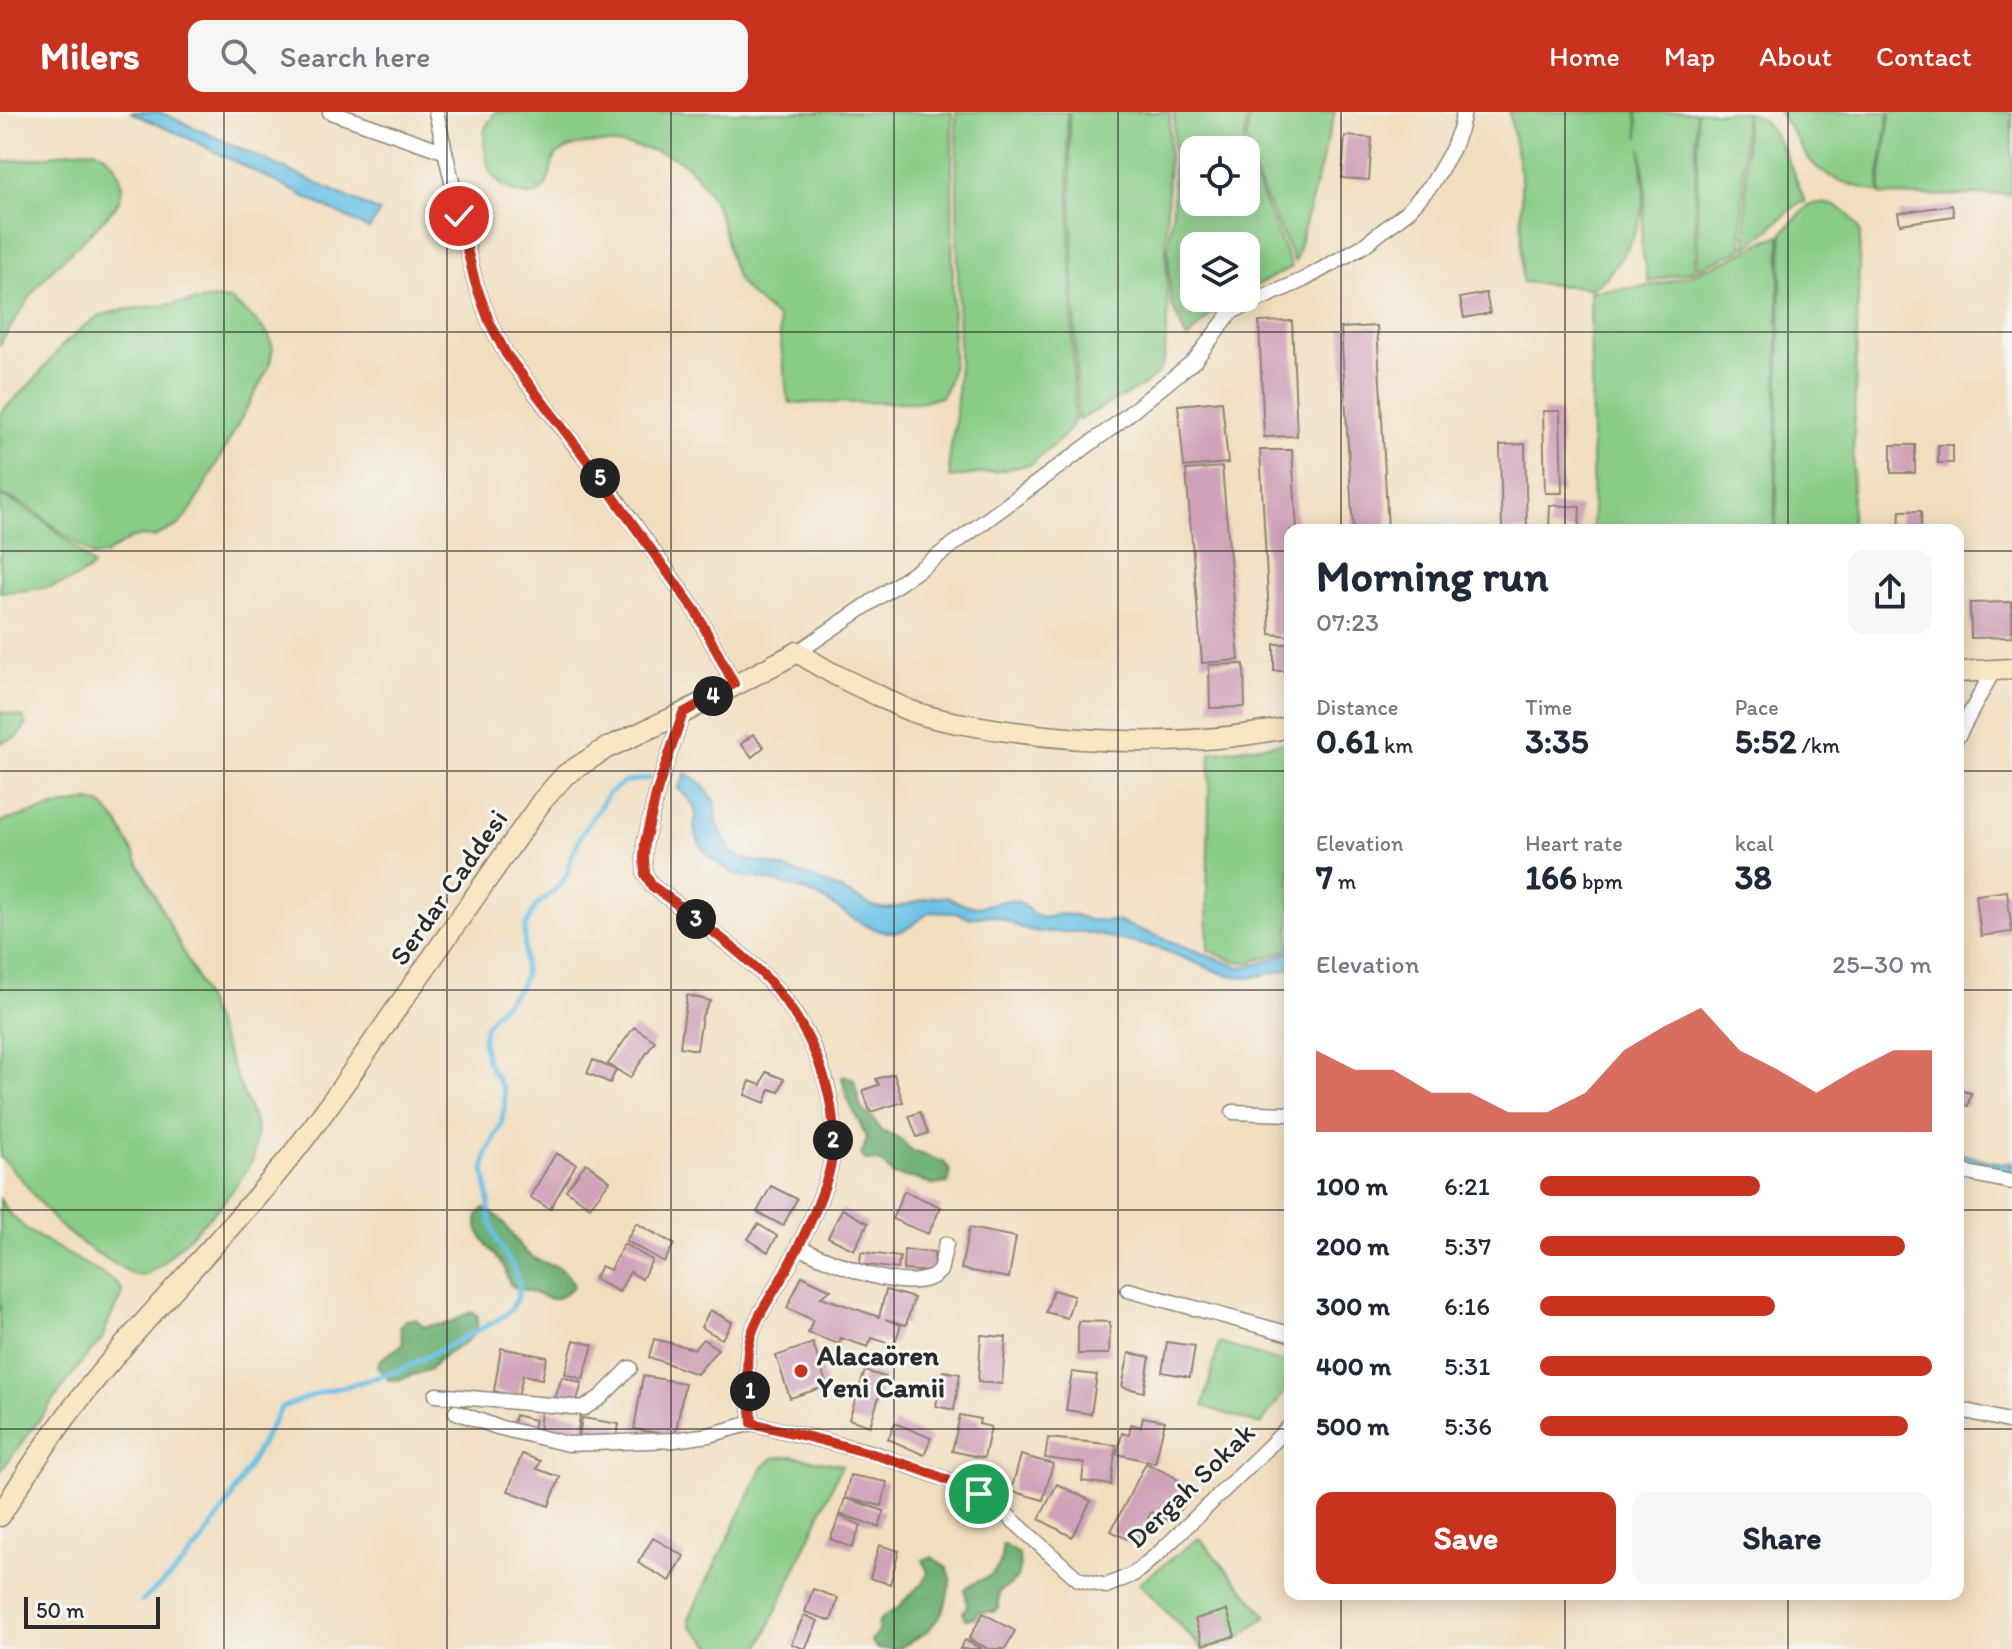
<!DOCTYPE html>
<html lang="en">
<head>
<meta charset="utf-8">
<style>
  :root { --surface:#fff; --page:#f6f6f7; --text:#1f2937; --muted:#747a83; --accent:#c8321e }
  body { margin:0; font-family:Itim,sans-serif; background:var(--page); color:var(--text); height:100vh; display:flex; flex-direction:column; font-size:30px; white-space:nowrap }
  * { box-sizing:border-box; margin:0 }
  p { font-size:26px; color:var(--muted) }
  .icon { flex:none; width:44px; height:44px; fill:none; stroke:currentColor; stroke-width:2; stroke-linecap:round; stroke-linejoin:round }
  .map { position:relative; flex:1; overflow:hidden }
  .drawer { position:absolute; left:1284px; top:412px; width:680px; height:1076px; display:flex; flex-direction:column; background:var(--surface); border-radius:16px; box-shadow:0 4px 20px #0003 }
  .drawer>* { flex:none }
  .buttons { position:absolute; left:1180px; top:24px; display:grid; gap:16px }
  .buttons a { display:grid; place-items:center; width:80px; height:80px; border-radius:16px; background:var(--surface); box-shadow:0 4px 20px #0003; font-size:40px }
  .scale { position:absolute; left:24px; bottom:20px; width:136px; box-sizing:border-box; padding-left:8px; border:4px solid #2b2b2b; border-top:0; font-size:22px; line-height:28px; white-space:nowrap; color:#2b2b2b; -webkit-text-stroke:6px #f6f6f2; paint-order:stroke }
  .pin { position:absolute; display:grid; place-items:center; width:68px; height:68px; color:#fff; margin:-34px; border:4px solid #fff; border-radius:50%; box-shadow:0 2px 8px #0007 }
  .km { position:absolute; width:40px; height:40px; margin:-20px; border-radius:50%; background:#222; color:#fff; font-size:22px; line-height:40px; text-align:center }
  .round { display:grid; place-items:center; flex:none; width:84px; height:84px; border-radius:16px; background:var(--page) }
  .headline { display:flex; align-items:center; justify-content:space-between; height:136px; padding:0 32px }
  h1 { font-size:44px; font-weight:700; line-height:60px }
  .stats { display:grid; grid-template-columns:repeat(3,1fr); gap:12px; height:136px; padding:8px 32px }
  .stats div { display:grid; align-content:center }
  .stats b { font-size:34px; font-weight:700 }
  .stats small { font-size:22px; font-weight:400 }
  .stats p { font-size:22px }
  .chart { height:224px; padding:16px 32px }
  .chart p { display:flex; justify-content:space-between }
  .chart svg { width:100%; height:144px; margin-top:8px; fill:var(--accent); opacity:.7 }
  .action { display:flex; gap:16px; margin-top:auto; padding:16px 32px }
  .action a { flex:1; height:92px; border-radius:16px; background:var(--accent); color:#fff; font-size:32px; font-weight:700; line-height:92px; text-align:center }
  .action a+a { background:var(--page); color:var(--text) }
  ul { padding:0 32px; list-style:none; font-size:26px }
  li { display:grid; grid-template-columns:128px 96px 1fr; align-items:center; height:60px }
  li i { height:20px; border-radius:10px; background:var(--accent) }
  header { display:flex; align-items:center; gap:48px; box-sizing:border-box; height:112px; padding:0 40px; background:var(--accent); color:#fff }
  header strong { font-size:38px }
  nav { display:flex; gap:44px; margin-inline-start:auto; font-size:28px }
  .search { width:560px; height:72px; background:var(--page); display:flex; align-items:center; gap:20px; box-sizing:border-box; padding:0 28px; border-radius:16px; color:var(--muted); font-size:30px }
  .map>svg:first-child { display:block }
  .green { fill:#88cc86; stroke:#5a7c58; stroke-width:2 }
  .forest { fill:#6eb073; stroke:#4c6e4f; stroke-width:2 }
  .water { fill:#66c0e4; stroke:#487688; stroke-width:2 }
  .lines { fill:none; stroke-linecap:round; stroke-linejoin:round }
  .stream { stroke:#66c0e4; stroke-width:5 }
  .building { fill:#d0a2b9 }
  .street-casing { stroke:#8e8475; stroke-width:17 }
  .secondary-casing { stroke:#8e8475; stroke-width:23 }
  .street { stroke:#fff; stroke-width:14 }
  .secondary { stroke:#f9e7c3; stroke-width:20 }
  .route-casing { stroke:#fff; stroke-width:16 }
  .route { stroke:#c8321e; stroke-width:10 }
  .grid { fill:none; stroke:#2b2b2b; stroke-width:2; stroke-opacity:0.55 }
  .poi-dot { fill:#c8321e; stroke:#f6f6f2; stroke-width:3 }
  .labels { text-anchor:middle; stroke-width:6; stroke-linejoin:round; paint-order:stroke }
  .street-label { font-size:28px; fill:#2b2b2b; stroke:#f6f6f2 }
  .poi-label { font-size:28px; font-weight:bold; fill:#2b2b2b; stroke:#f6f6f2; text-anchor:start }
</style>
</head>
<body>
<header>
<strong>Milers</strong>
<div class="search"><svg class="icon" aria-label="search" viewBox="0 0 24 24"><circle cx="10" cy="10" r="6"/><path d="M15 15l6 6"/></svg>Search here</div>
<nav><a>Home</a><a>Map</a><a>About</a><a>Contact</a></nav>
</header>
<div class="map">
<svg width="2012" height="1537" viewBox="0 0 2012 1537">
  <rect width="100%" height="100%" fill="#f6f6f2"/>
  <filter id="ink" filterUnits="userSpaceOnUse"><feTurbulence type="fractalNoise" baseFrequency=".0125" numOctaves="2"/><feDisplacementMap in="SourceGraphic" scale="16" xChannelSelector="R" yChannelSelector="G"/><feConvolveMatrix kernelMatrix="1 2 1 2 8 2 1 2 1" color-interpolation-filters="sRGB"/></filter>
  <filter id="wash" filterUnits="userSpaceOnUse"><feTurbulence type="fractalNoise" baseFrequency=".006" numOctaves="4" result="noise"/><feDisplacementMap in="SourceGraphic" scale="32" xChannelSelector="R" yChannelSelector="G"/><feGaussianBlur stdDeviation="1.8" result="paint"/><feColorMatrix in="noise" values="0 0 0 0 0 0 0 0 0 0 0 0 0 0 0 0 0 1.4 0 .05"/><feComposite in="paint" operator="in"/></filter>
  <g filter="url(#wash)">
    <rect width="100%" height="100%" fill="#f1debf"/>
    <path class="green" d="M495 0H952L953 253 948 273 941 285 919 290 790 291 787 282 778 207C766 194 747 184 738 168 728 150 726 117 717 97 712 84 696 61 685 52 661 35 598 26 571 35 565 37 560 41 555 44 551 53 550 68 545 75 531 93 500 77 491 61 487 54 482 25 485 17 488 11 492 5 495 0Z
      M956 0H1067L1075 308 1063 325 1031 352 999 359 950 366 949 349 956 303 959 251Z
      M1069 0H1170L1166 133 1168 198 1164 248 1158 262 1141 275 1078 308Z
      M1174 0H1247L1244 38H1194V90H1246V47L1292 155 1246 179V134H1194V186H1233L1212 201 1187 227 1172 193 1170 175 1168 139 1173 94Z
      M1250 0H1335L1295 150 1259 72 1249 44 1247 27Z
      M1509 0H1636L1639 26 1637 0H1696L1695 158 1648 170 1641 131 1646 75 1641 36C1641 48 1643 61 1644 73 1645 103 1633 133 1614 155 1608 163 1602 172 1591 176L1522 170 1521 63Z
      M1697 0H1744L1742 137 1698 157Z
      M1746 0C1774 2 1796 67 1805 90L1798 92 1759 126 1746 135Z
      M1778 0H1889L1879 63 1880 81C1855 74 1821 67 1806 43 1797 28 1789 14 1778 0Z
      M1891 0H2012V82L1923 84 1881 83V62Z
      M96 38C115 47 127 68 119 89 115 98 105 106 98 113 80 132 58 150 41 170 26 190 13 211 0 233V50L31 47 74 39Z
      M1819 91C1838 91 1851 102 1860 119L1851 418H1776L1782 121 1809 93Z
      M1780 124 1774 418H1593L1590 179C1611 177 1632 177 1653 173 1694 165 1733 146 1769 127Z
      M216 187 231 188 256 209 268 222 273 236 269 255 195 392 179 413 154 425 141 424 130 427 104 443 92 444 29 395 0 381V301L36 266 61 235 83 215 101 203 122 198Z
      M0 384C38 399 65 425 93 454 71 476 30 479 0 480Z
      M0 600 23 605 26 613 19 624 0 631Z
      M1290 630V837L1252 850H1236L1208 838 1207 792 1210 641Z
      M89 689 101 692 119 712 197 867 257 1016 253 1047 234 1077 217 1097 161 1153 143 1164 132 1162C107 1147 79 1132 58 1112 37 1091 23 1064 0 1045V710L55 695Z
      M0 1087 9 1101 27 1118 114 1169 122 1177 121 1187 110 1206 102 1227 88 1242 0 1360Z
      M1219 1231 1290 1253V1271L1261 1313 1203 1294Z
      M793 1344 842 1353 759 1537H716L691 1515 689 1506 763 1355 773 1346Z
      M1199 1426 1267 1504 1237 1528 1202 1537 1139 1471Z"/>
    <path class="forest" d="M847 964 854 968 861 996 865 1001 872 1005 881 1019 898 1026 913 1039 944 1050 949 1057 950 1064 948 1071 933 1073 917 1067 893 1063C884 1054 882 1046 867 1049L861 1044 867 1026 847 986 842 965Z
      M484 1096C508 1107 511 1127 528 1142 547 1158 559 1144 574 1174 553 1193 553 1188 529 1179 524 1178 515 1177 511 1173 507 1169 507 1161 504 1155 494 1138 463 1116 484 1096Z
      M472 1200 478 1204 476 1221 461 1233 439 1247 429 1258 398 1268H389L377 1255 380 1248 403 1232 400 1214 405 1208 416 1207 424 1215C432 1212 438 1213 446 1212 454 1210 463 1203 472 1200Z
      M1003 1432 1019 1442C1022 1466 1018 1468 999 1480V1495L994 1500H978L975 1505 966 1507 963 1500 967 1494 965 1477C975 1468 993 1467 999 1453 1002 1448 1001 1439 1003 1432Z
      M932 1445 947 1456 951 1467 945 1494 940 1504 927 1520 898 1537H878L871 1529 878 1519 879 1509 884 1504 897 1497 909 1483 923 1471 928 1461 923 1448Z"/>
    <path class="water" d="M130 0H160L380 100 369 117 192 28Z
      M686 661 702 672 715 690 717 711 730 740 743 747 767 751 811 765 843 779 873 794 886 797 897 795 933 785H948L962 792 977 795 1009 788 1019 790 1034 802 1044 806 1059 802 1075 803 1089 808 1117 809 1239 855 1259 852 1290 840V857L1249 866 1226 863 1158 836 1084 820H1039L1021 816 1001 806 991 803 970 806 956 801 930 800C918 807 907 821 893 820 865 820 844 798 821 786 803 777 782 771 762 767 754 765 745 766 738 763 728 759 714 749 707 742 701 735 695 723 694 714 694 706 697 710 696 702 694 692 686 683 678 677Z
      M1958 1041 2002 1052 2012 1050V1062C1994 1062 1975 1058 1958 1052Z"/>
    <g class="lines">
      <path class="stream" d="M142 1489 176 1459 201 1431 227 1393 281 1296 321 1280 351 1273 403 1257 494 1210 509 1200 517 1187 520 1174 514 1157 497 1129 489 1103V1088L484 1057 487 1041 501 1012 505 993 503 977 487 949 483 929 485 915 494 902 519 876 524 865 525 815 535 795 562 771 569 758 571 745 581 723 608 682 624 670 650 666"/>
    </g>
    <g id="blocks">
      <path class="building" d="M1345 24 1372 26 1369 68 1342 66Z
        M1952 93 1954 104 1900 112 1898 101Z
        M1486 181 1490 201 1464 206 1460 186Z
        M1292 209 1297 324 1264 325 1259 210Z
        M1377 214 1388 418H1353L1341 216Z
        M1222 289 1228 351 1184 355 1178 293Z
        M1543 299H1560L1562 381H1545Z
        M1525 332 1527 418H1502L1500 333Z
        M1891 333H1915V361H1891Z
        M1938 333H1953V351H1938Z
        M1260 338H1292L1297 418H1290V524L1270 522Z
        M1222 355 1239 548 1202 551 1186 358Z
        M1550 393 1580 395 1579 418 1549 417Z
        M1900 399H1921V418H1899Z
        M2012 490V525L1971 526 1970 491Z
        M1274 532H1290V559H1274Z
        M1244 552 1245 595 1210 596 1209 553Z
        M753 622 764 635 752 645 741 632Z
        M2007 779 2012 820 1981 824 1976 783Z
        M687 883 710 889 702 904 697 938 680 935Z
        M634 915 655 929 630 966 608 952Z
        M593 948 616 958 610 971 587 961Z
        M766 960 784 967 779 980 770 977 765 991 745 983 750 969 761 973Z
        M894 962 903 990 870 1000 863 978 879 973 876 967Z
        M1958 978 1971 981 1968 994 1958 992Z
        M920 1000 928 1021 917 1025 909 1004Z
        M556 1041 576 1052 550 1097 530 1085Z
        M586 1051 610 1069 590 1095 566 1078Z
        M771 1074 797 1087 783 1114 757 1100Z
        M904 1079 941 1095 928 1122 892 1107Z
        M842 1097 868 1111 854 1138 828 1125Z
        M636 1111 674 1132 664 1150 626 1129Z
        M758 1112 777 1124 768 1140 748 1127Z
        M969 1116 1016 1125 1009 1166 961 1157Z
        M624 1132 652 1148 642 1167 630 1160 619 1180 594 1167 601 1154 610 1158Z
        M904 1138 934 1140 933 1160 903 1158Z
        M861 1140 900 1145 898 1157 860 1152Z
        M802 1164 831 1178 821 1185 879 1205 886 1178 914 1186 906 1213 885 1207 901 1213 894 1233 872 1226 868 1235 841 1226 839 1232 808 1221 813 1208 787 1196Z
        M1053 1178 1074 1184 1067 1206 1046 1200Z
        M710 1198 732 1210 722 1227 701 1215Z
        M1078 1209 1110 1210 1109 1242H1078Z
        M981 1223 1006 1225 1002 1272 978 1270Z
        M654 1227 694 1237 703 1227 718 1237 697 1262 649 1245Z
        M574 1228 593 1233 583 1267 565 1262Z
        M1167 1230 1195 1234 1190 1265 1162 1260Z
        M813 1231 827 1274 790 1286 776 1244Z
        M501 1236 547 1245 542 1267 523 1263 518 1285 494 1279Z
        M1129 1241 1150 1245 1144 1280 1122 1275Z
        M865 1259 885 1265 870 1314 849 1307Z
        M943 1259 960 1262 954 1298 936 1294Z
        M1072 1260 1097 1263 1091 1302 1066 1298Z
        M643 1264 685 1271 675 1324 634 1317Z
        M562 1265 582 1271 575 1295 554 1289Z
        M541 1298 580 1303 577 1326 539 1321Z
        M515 1303 535 1308 531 1322 512 1317Z
        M960 1303 980 1307 979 1312 991 1315 984 1346 952 1339Z
        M1143 1305 1165 1309 1155 1351 1117 1342 1122 1321 1129 1323 1131 1312 1141 1315Z
        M582 1306 619 1312 616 1331 579 1325Z
        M895 1311 931 1326 924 1343 888 1327Z
        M1048 1326 1116 1333 1111 1373 1082 1369 1084 1351 1045 1346Z
        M522 1342 540 1349 537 1357 560 1365 549 1394 508 1379Z
        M1021 1343 1053 1352 1043 1388 1011 1379Z
        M1146 1351 1171 1363 1195 1380 1170 1409 1151 1400 1135 1431 1111 1419Z
        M850 1363 887 1370 882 1394 845 1386Z
        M1057 1372 1091 1389 1072 1425 1039 1407Z
        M845 1386 884 1399 879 1415 840 1402Z
        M840 1404 861 1413 852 1436 830 1427Z
        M653 1426 684 1444 670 1469 638 1451Z
        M879 1433 899 1439 890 1472 870 1466Z
        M813 1477 838 1486 831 1509 805 1500Z
        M1227 1498 1235 1524 1203 1533 1195 1507Z
        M983 1501 1015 1519 1005 1537H988L969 1527Z
        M804 1503 818 1509 805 1537 791 1532Z
        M965 1528 982 1537H960Z"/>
    </g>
  </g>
  <g filter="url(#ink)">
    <use href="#blocks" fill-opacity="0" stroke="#8e8475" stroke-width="2"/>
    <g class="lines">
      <defs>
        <path id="street" d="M330 0 443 39
          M436 0 475 170 489 209 506 242 616 387 696 500 734 572
          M798 540 920 457 1114 314 1195 248 1231 200 1303 168 1363 134 1407 100 1432 72 1452 38 1460 17 1464 0
          M683 601 657 679 645 730 644 745 645 762 652 774C671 787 688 801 706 815 728 832 751 849 770 870 817 923 850 1004 825 1073 814 1105 798 1137 781 1167 770 1187 753 1209 749 1232 744 1258 751 1286 752 1311
          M1958 624 1993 559
          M1233 1000 1290 1002
          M1958 1059 2012 1070
          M798 1135C831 1149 894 1180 930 1166 934 1165 937 1161 940 1159L946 1132
          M1128 1178 1290 1222
          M436 1283 584 1296 601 1285 630 1256
          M1958 1297 2012 1310
          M456 1300 497 1315 568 1332 674 1328 709 1323 752 1311 873 1341 959 1372 979 1382 997 1394 1078 1467 1106 1474 1134 1462 1160 1440 1290 1314"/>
        <path id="secondary" d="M1958 560 2012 557
          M0 1404C26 1361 54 1319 86 1279 146 1203 216 1134 278 1060 319 1010 355 956 392 903 442 831 492 760 542 689L565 663 605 637 683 601 798 540C823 558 849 570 877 583 888 588 899 595 911 599 939 609 970 613 1000 618 1094 632 1196 635 1290 615"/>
      </defs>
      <use href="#street" class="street-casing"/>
      <use href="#secondary" class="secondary-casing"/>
      <use href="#street" class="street"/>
      <use href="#secondary" class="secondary"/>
    </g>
  </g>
  <g class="lines" filter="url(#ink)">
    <defs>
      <path id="route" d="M459 104 475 170 489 209 506 242 587 348 696 500 734 572 683 601 657 679 645 730 644 745 645 762 652 774C671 787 688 801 706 814 728 832 751 849 770 870 816 923 850 1004 825 1073 814 1105 798 1137 781 1167 770 1187 753 1209 749 1232 744 1257 751 1286 752 1311 829 1330 907 1347 979 1382"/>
    </defs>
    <use href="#route" class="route-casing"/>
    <use href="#route" class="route"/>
  </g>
  <path class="grid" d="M224 0V1537M447 0V1537M671 0V1537M894 0V1537M1118 0V1537M1341 0V418M1565 0V418M1788 0V418M0 220H2012M0 439H1290M1958 439H2012M0 659H1290M1958 659H2012M0 878H1290M1958 878H2012M0 1098H1290M1958 1098H2012M0 1317H1290M1958 1317H2012M1341 1482V1537M1565 1482V1537M1788 1482V1537"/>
  <circle class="poi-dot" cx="801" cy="1259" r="8"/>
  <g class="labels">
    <g class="street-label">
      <text transform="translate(448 775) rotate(-55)" y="10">Serdar Caddesi</text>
      <text transform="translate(1190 1373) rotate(-44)" y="10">Dergah Sokak</text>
    </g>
    <g class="poi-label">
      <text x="817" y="1253">Alacaören<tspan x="817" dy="32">Yeni Camii</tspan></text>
    </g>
  </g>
</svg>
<div class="buttons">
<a><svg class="icon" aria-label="locate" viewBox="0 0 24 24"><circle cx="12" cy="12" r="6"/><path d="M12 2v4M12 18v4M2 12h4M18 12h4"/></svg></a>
<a><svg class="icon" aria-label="layers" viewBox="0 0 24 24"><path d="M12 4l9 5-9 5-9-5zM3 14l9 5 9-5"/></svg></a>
</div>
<div class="scale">50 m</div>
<div class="pin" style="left:979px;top:1382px;background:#1e9e55"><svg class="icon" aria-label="arrive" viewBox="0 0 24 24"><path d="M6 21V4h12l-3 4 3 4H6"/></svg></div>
<div class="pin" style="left:459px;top:104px;background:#d93025"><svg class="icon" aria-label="check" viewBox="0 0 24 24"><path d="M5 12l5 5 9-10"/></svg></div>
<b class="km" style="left:750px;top:1279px">1</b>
<b class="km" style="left:833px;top:1028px">2</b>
<b class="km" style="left:696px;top:807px">3</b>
<b class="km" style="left:713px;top:584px">4</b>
<b class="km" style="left:600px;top:366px">5</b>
<section class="drawer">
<div class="headline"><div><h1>Morning run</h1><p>07:23</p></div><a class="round"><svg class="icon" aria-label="share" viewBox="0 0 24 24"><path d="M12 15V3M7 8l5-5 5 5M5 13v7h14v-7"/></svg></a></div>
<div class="stats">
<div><p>Distance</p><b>0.61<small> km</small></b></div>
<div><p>Time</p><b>3:35</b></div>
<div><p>Pace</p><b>5:52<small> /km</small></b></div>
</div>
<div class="stats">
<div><p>Elevation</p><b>7<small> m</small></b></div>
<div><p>Heart rate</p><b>166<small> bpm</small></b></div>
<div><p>kcal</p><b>38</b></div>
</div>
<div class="chart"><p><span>Elevation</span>25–30 m</p>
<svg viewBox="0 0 160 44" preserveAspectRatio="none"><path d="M0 44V19L10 25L20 25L30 32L40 32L50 38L60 38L70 32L80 19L90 12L100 6L110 19L120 25L130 32L140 25L150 19L160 19V44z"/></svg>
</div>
<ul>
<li><b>100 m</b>6:21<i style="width:56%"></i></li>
<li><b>200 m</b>5:37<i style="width:93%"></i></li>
<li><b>300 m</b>6:16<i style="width:60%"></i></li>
<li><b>400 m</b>5:31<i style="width:100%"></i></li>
<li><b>500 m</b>5:36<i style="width:94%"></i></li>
</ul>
<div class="action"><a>Save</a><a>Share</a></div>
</section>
</div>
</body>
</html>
